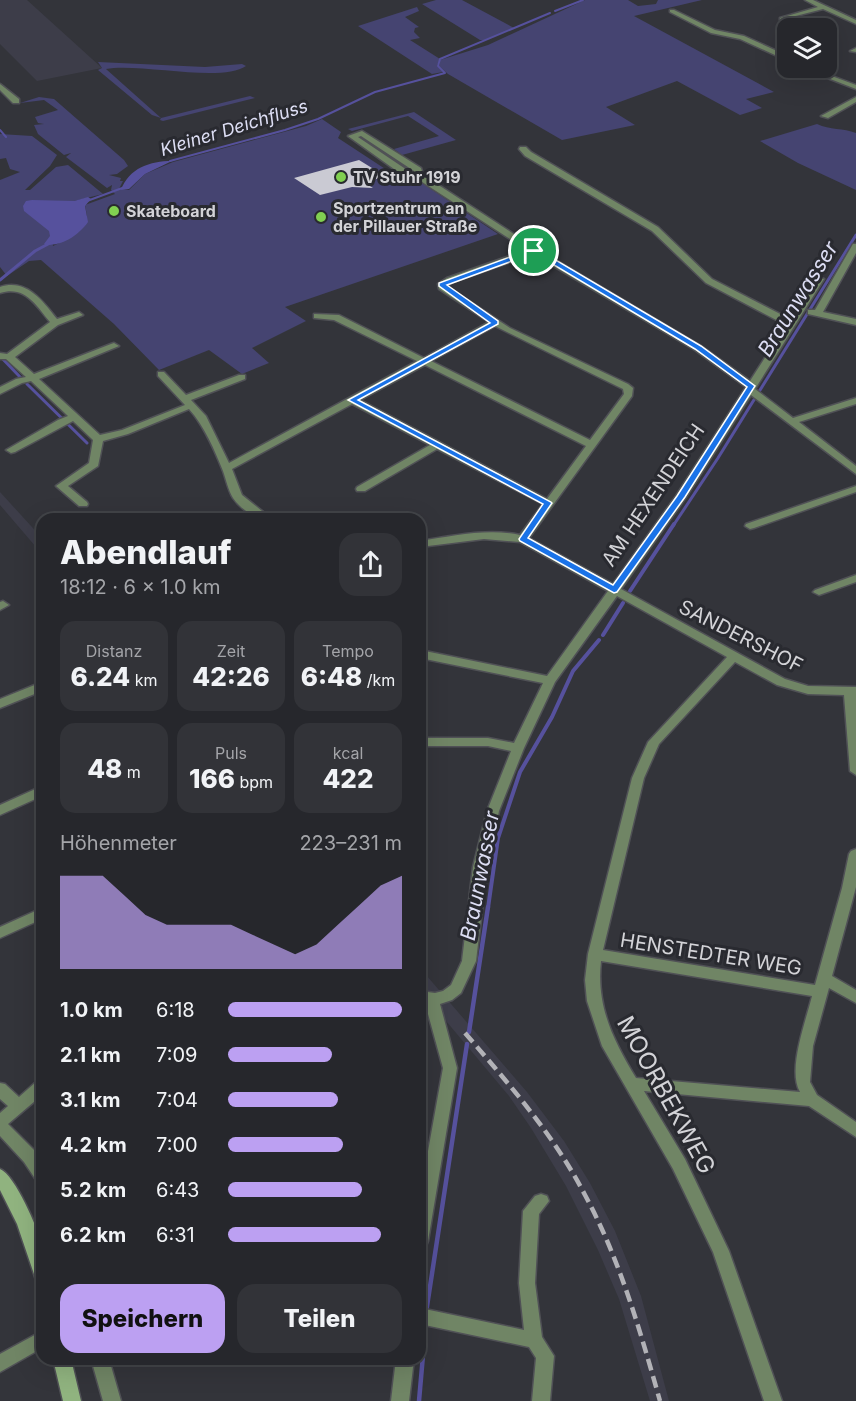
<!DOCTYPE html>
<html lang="de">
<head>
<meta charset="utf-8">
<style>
  :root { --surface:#26272c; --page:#323338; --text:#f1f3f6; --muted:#a4a5a9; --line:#424448; --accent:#bca0f2 }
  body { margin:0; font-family:Inter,sans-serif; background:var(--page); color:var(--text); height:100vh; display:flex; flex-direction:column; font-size:22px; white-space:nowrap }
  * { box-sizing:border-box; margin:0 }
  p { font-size:20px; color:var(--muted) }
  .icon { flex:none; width:33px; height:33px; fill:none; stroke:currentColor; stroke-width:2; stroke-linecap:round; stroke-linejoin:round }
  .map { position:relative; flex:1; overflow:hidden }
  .sheet { position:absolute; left:36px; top:513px; width:390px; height:852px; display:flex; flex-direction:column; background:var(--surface); border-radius:18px; box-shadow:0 6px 24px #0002,0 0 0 2px var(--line) }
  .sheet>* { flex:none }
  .fabs { position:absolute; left:777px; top:18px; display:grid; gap:12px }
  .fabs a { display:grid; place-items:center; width:60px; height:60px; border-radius:12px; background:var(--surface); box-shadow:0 6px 24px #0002,0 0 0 2px var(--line); font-size:30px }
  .pin { position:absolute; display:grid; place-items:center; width:51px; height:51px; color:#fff; margin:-26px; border:3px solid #fff; border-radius:50%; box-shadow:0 2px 6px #0007 }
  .round { display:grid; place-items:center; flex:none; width:63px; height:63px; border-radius:18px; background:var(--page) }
  .head { display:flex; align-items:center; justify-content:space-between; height:102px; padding:0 24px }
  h1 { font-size:33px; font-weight:800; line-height:45px }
  .stats { display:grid; grid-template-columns:repeat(3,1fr); gap:9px; height:102px; padding:6px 24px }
  .stats div { display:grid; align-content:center; border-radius:15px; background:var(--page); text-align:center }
  .stats b { font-size:26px; font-weight:800 }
  .stats small { font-size:16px; font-weight:400 }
  .stats p { font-size:16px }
  .chart { height:168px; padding:12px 24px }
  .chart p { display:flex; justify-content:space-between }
  .chart svg { width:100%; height:108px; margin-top:6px; fill:var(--accent); opacity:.7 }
  .action { display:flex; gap:12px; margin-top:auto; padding:12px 24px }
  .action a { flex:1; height:69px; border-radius:18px; background:var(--accent); color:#111; font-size:24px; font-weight:800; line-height:69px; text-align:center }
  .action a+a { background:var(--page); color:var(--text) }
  ul { padding:0 24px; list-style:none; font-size:20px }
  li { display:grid; grid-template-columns:96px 72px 1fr; align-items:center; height:45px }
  li i { height:15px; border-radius:8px; background:var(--accent) }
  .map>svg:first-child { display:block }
  .built { fill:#3d3d49 }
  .green { fill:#454471 }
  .water { fill:#56519d }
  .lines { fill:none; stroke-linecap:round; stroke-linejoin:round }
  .stream-far3 { stroke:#56519d; stroke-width:2 }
  .stream-far2 { stroke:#56519d; stroke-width:3 }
  .stream-far1 { stroke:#56519d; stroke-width:4 }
  .stream { stroke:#56519d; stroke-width:4.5 }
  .building { fill:#cacad3 }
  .minor-casing { stroke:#505156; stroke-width:3 }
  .secondary-casing { stroke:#505156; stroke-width:3 }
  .minor { fill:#708565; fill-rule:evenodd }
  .secondary { fill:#90b37f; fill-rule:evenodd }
  .rail { stroke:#b2b2b7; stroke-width:4.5; stroke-dasharray:12 6; stroke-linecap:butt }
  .route { fill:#1a73e8; stroke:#fff; stroke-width:1.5; fill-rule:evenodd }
  .poi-dot { fill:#81d051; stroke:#292a30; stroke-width:2 }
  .labels { text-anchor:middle; stroke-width:6; stroke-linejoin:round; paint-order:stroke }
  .far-poi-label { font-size:16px; font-weight:bold; fill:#d3d3d7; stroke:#292a30; text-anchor:start }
  .far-water-label { font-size:18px; font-style:italic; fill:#dddef4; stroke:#292a30 }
  .street-label { font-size:20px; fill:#d3d3d7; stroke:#292a30 }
  .water-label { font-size:21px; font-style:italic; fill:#dddef4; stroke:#292a30 }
  .near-street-label { font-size:24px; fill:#d3d3d7; stroke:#292a30 }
</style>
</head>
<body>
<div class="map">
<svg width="856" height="1401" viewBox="0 0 856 1401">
  <rect width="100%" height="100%" fill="#33343a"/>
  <path class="built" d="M0 0H27L102 68 37 81 0 44Z
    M0 492 42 538V554L0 505Z
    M420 968 527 1092 564 1141 590 1183 615 1231 641 1296 669 1401H650L619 1299 598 1250 566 1186 531 1128 509 1096 420 990Z"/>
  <path class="green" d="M436 0H462L514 28 486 40H480L422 4Z
    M585 0H628L638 6 656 4 658 0H702L634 16 774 92 746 99 762 108 740 115 677 81 606 107 635 125 562 140 448 74 439 66 440 60 488 45Z
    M417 7 419 11 405 17 419 27 415 28 414 32 420 38 410 40 440 59 437 66 443 72 432 74 358 26Z
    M98 62 205 67 242 64 246 66C222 83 140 63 106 69L161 118 250 96 255 98 163 121 160 120 161 118 152 115 98 70 102 68Z
    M39 97 54 99 124 160 128 166 117 174 109 175 121 178 120 181H123L119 189 129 190 145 174 173 162 306 126 322 119 341 132 338 138 402 180 412 179 422 183 498 234 285 307 306 321 252 348 269 363 242 374 209 350 159 370 114 324 41 260 29 261 7 276 0 267V180L20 172 10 169 6 158 0 159V134L32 136 57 155 50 166 25 190H30L56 167 68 165 103 194 74 201H46L53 246 63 241 87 216 85 205 115 194 111 190 112 185 107 188 66 157 71 153 64 155 38 134 34 125 44 124 38 123 35 117 58 110 44 100 20 103Z
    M414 112 456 140 402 155 394 149 439 136 408 116 352 131 348 129Z
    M817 124C830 130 843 128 856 133V190L798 163 760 141Z"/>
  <path class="water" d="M172 161 145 174 129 189 121 190C129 168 150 161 172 161Z
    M88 197 91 199 85 206 88 222C79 235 60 248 44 244L50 236 49 231 24 211 23 206 26 201 32 200 74 201Z"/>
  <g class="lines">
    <path class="stream-far3" d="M555 11 583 0
      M0 130 6 137
      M170 161 285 130 318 119 375 92 445 73 438 66 440 59 550 13
      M87 201 125 187"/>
    <path class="stream-far2" d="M0 280 35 251 50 243
      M0 356 21 378
      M27 384 87 443
      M673 526 718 458 856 235"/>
    <path class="stream-far1" d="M630 591 674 524
      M603 635 623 603
      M488 908 498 838 520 772 552 717 573 671 599 640"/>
    <path class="stream" d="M469 1032 488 907
      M426 1313 467 1044
      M419 1401 426 1321"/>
  </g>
  <path class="building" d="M359 160 385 176 365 183 373 188 352 187 320 195 294 178Z"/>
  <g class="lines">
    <defs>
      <path id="minor" d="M805 0H813L856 20V24L823 9 780 20V18L818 7Z
        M670 10H674L715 30 744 36 788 56V61L740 39 711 33 670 12Z
        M856 48V52L850 51Z
        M802 68H810L856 85V89Z
        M0 84 19 99V103H13L0 90Z
        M856 97V102L828 118 821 116Z
        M362 131 421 168 423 175 537 249 701 346 750 381 786 325 706 283 652 231 525 156 519 149 520 147H526L531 152 658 227 712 279 790 319 817 277 824 279 755 389 793 418 856 398V404L799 422 856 466V474L751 395 686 497 621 589 785 679 808 686 856 687V775L850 771 844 695 808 694 777 685 735 662 659 744 644 778 603 950 815 985 842 888 849 854 851 851 856 849V887L832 976 856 990V1003L829 988 813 1046 810 1082 817 1095 856 1122V1137L809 1106 644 1091 685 1159 729 1251 782 1401H764L713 1252 673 1169 602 1046 587 1001 585 980 588 954 632 778 648 742 727 657 617 596 555 682 524 748 499 811 487 867 476 961 461 993 452 1000 440 1004 457 1068 428 1241 426 1246 420 1248V1195L422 1181H420V1167L425 1168 443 1068 425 1003H420V991L435 993 443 991 451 985 462 961 473 867 487 811 511 751 488 746H420V738H488L514 743 543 683 420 658V650L547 676 608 591 520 542 484 539 420 547V541C453 536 487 528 520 535L543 504 437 449 365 491H357L356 489 357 487 430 445 352 404 232 469 242 495 272 519C257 519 242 511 233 498 228 490 226 479 223 471 215 451 204 425 189 409L128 434 103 441 98 466 68 486 87 502 88 504 87 506H79L56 486 89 463 93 440 73 421 15 452 11 453 6 450 58 420 68 416 31 381 22 383 0 394V387L16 379 26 377 6 359H0V353L7 354 50 322C36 305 25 285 0 293V287C26 278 43 301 57 319L79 312 83 315 58 325 15 357 34 374 111 344 114 343 119 346 39 379 100 435 122 430 185 405 158 376V372H164L186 395 239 375H245V379L191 400 206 416 229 463 417 361 334 320 314 318V314L339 315 424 358 489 322 439 289 438 284 447 278 527 250 416 178 401 174 348 136ZM361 136 414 171 415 172 407 170 358 137ZM533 254 695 350 746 387 676 496 613 584 529 538 632 396 633 388 628 384 510 328 446 286 453 282ZM495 326 623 389 624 394 590 440 431 361ZM425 365 586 446 547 499 360 400ZM601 961 812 996C806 1021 787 1070 800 1092L636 1078C613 1040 596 1006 601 961Z
        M853 244H856V253L823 312 856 319V325L808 314V310H815Z
        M856 486V492L754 528 750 529 745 526 746 524Z
        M856 575V582L819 595 813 592 815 590Z
        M3 601 9 605 0 610V602Z
        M42 682V691L0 708V699Z
        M42 786V796L0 815V805Z
        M42 908V919L0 938V927Z
        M42 1080V1095L8 1124 36 1152 42 1162V1182L36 1180 24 1162 0 1136V1113L8 1106 0 1099V1083L5 1084 19 1097 37 1081Z
        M541 1194 547 1196 549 1201 539 1214 535 1283 542 1337 554 1356 550 1401H532L536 1358 529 1347 420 1324V1308L524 1330 519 1283 523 1211 535 1196Z
        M42 1331V1348L0 1372V1354Z
        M91 1359H109L121 1401H103Z
        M396 1359H414L409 1401H391Z"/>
      <path id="secondary" d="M0 1169C15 1175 38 1229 42 1245 44 1257 42 1271 42 1283L36 1280 17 1224 0 1190Z
        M53 1359H71L81 1401H63Z"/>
    </defs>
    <use href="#minor" class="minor-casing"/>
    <use href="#secondary" class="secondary-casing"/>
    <use href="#minor" class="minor"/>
    <use href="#secondary" class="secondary"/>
    <path class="rail" d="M465 1033C509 1084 554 1135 585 1195 620 1260 640 1330 660 1401"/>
  </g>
  <path class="route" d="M532 249H537L701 346 755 386 685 497 617 592 614 593 520 541 519 539 543 504 348 400 490 323 439 286V283ZM534 253 695 349 747 387 677 496 613 585 528 538 552 503 551 502 358 400 498 324V321L447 285Z"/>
  <g class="poi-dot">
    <circle cx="341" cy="177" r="6"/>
    <circle cx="114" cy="211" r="6"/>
    <circle cx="321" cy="217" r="6"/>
  </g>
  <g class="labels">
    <g class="far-poi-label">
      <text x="353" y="183">TV Stuhr 1919</text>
      <text x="333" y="214">Sportzentrum an<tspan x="333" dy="18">der Pillauer Straße</tspan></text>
      <text x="126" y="217">Skateboard</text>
    </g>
    <g class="far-water-label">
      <text transform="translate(234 128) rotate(-17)" y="6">Kleiner Deichfluss</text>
    </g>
    <g class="street-label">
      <text transform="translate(653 495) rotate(-56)" y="7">AM HEXENDEICH</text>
      <text transform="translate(741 636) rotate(27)" y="7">SANDERSHOF</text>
      <text transform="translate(711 954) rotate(9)" y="7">HENSTEDTER WEG</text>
    </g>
    <g class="water-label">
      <text transform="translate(798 299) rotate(-58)" y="7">Braunwasser</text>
      <text transform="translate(480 876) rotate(-79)" y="7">Braunwasser</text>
    </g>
    <g class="near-street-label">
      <text transform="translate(666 1095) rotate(61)" y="8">MOORBEKWEG</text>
    </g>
  </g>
</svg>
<div class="fabs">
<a><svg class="icon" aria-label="layers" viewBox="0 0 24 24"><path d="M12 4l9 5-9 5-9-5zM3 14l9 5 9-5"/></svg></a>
</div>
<div class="pin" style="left:534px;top:251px;background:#1e9e55"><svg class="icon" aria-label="arrive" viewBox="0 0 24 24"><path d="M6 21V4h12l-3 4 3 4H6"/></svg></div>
<section class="sheet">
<div class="head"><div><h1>Abendlauf</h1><p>18:12 · 6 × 1.0 km</p></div><a class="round"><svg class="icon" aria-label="share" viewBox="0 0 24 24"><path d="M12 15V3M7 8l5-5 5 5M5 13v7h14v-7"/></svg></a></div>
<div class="stats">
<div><p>Distanz</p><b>6.24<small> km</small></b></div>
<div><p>Zeit</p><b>42:26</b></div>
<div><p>Tempo</p><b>6:48<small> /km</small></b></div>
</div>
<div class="stats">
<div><b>48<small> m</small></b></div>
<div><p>Puls</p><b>166<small> bpm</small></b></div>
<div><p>kcal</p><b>422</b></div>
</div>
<div class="chart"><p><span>Höhenmeter</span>223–231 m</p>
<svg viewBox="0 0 160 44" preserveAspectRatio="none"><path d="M0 44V6L10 6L20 6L30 14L40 22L50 26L60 26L70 26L80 26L90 30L100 34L110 38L120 34L130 26L140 18L150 10L160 6V44z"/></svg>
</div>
<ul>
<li><b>1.0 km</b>6:18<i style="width:100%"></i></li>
<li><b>2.1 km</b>7:09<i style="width:60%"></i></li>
<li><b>3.1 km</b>7:04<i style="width:63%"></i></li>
<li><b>4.2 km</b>7:00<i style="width:66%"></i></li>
<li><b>5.2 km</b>6:43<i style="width:77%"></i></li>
<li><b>6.2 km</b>6:31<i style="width:88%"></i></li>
</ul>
<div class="action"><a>Speichern</a><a>Teilen</a></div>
</section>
</div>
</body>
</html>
